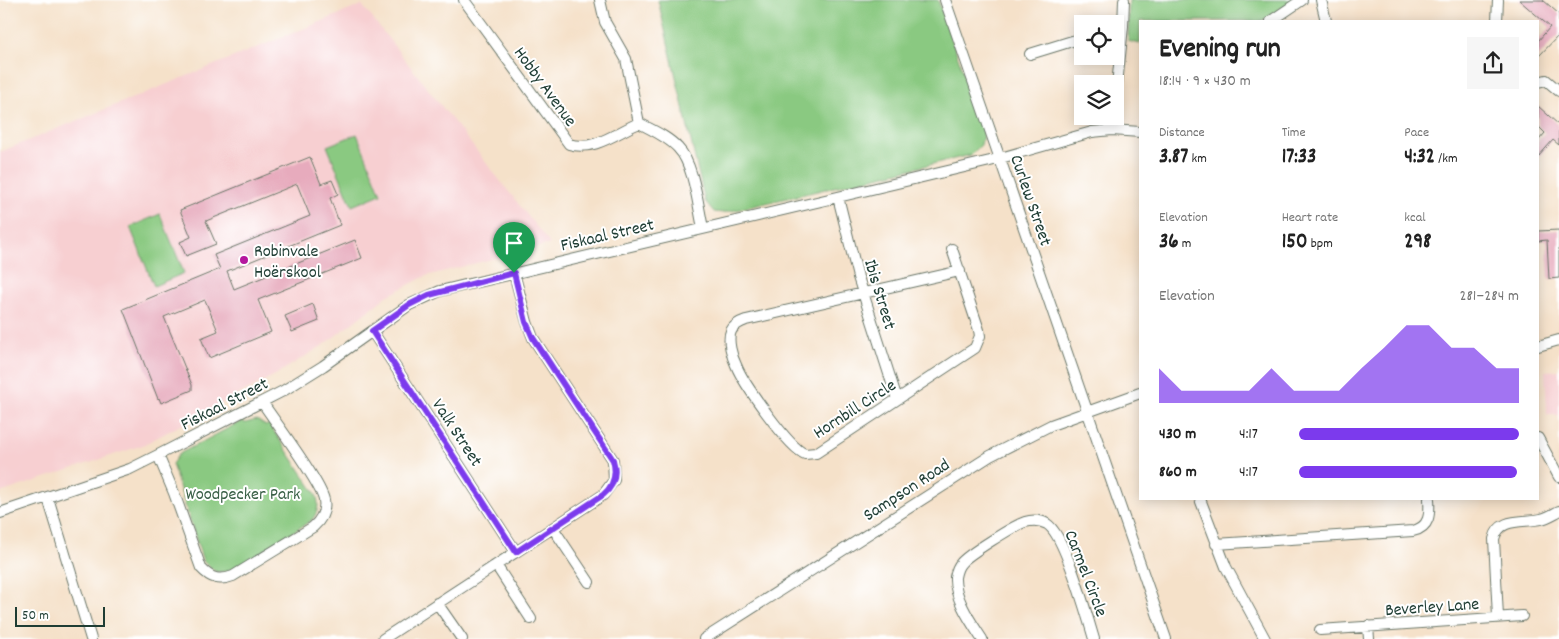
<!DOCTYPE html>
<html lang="en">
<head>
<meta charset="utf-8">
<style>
  :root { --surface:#fff; --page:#f6f6f6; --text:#222; --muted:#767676; --accent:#7c3aed }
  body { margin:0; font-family:Dekko,sans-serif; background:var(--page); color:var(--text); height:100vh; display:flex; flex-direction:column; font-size:19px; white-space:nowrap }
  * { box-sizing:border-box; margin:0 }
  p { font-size:16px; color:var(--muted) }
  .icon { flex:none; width:28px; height:28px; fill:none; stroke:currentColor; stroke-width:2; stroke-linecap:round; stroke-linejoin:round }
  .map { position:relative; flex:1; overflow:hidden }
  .drawer { position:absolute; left:1139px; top:20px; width:400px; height:480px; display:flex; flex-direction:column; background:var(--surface); border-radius:0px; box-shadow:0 2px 12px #0003 }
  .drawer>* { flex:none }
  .buttons { position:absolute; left:1074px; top:15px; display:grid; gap:10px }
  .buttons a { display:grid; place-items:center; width:50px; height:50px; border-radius:0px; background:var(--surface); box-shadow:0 2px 12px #0003; font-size:25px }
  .scale { position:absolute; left:15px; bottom:12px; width:90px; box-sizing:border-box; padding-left:5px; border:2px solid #1f3d34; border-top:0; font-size:14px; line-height:18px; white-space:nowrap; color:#1f3d34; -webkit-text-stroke:4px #fff; paint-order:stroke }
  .pin { position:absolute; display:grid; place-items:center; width:42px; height:42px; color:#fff; margin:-51px -21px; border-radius:50% 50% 50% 0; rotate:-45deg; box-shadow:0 0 5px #0007 }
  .pin .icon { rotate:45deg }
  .round { display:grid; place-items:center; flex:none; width:52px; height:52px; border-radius:0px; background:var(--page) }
  .overview { display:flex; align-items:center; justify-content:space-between; height:85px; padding:0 20px }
  h1 { font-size:28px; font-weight:700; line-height:38px }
  .stats { display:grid; grid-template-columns:repeat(3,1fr); gap:8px; height:85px; padding:5px 20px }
  .stats div { display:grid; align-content:center }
  .stats b { font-size:21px; font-weight:700 }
  .stats small { font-size:14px; font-weight:400 }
  .stats p { font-size:14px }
  .chart { height:140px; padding:10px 20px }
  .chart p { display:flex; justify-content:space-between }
  .chart svg { width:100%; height:90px; margin-top:5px; fill:var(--accent); opacity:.7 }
  ul { padding:0 20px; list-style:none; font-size:16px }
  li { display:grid; grid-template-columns:80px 60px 1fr; align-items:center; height:38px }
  li i { height:12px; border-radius:6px; background:var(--accent) }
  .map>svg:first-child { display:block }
  .built { fill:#f7cfd1 }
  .green { fill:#8ac981; stroke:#54835a }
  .building { fill:#e7abbd }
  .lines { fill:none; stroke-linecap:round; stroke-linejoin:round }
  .minor-casing { stroke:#6a7668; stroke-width:12 }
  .minor { stroke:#fff; stroke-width:10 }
  .route-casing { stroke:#fff; stroke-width:10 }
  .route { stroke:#7c3aed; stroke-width:6 }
  .poi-dot { fill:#b5179e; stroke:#fff; stroke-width:2 }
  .labels { text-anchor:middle; stroke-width:4; stroke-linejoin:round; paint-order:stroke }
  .street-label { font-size:18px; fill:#1f3d34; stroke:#fff }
  .poi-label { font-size:18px; fill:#1f3d34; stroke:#fff; text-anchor:start }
  .park-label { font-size:18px; fill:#3a6047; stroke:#fff }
</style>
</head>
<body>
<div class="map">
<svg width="1559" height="639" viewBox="0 0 1559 639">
  <rect width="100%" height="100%" fill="#fff"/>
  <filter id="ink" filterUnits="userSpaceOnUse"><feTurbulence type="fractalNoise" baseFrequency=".02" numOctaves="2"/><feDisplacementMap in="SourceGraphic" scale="10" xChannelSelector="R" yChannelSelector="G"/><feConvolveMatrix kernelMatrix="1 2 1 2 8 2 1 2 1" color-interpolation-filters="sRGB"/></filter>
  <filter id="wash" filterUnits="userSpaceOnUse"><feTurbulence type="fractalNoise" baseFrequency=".0096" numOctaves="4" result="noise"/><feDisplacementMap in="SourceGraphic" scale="20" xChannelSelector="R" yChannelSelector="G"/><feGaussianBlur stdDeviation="1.12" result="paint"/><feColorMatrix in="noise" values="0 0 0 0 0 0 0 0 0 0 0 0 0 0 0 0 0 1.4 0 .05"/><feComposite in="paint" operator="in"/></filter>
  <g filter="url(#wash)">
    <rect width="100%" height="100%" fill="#f5e1c9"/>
    <path class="built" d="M362 5 550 244 426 276 387 296 325 344 275 375 143 445 0 493V152Z
      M1559 370V415H1547L1545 371Z"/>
    <path class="green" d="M658 0H938L984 131 981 145 971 155 723 213 714 212 705 201Z
      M1129 0H1294L1262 21H1140V44L1128 41Z
      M357 134 381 194 352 206 327 146Z
      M160 214 184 273 154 286 130 227Z
      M257 420 266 426 269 424 314 491C320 501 319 511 312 520L231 571 216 572 203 561 172 464 179 454 242 421 245 423Z"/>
    <g id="blocks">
      <path class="building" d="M1519 0H1543L1559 14V35L1538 57V41L1550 27Z
        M1538 106 1559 125V145L1553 140 1538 157V141L1545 133 1538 126Z
        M310 157 321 184 332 180 338 194 330 198 340 225 227 271 234 289 355 240 362 258 258 300 271 332 209 358 201 338 218 331 205 300 164 317 192 385V390L161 403 159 398 158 399 123 309 220 269 214 255 310 216 297 184 206 221 216 244 186 256 180 242 191 237 180 210Z
        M1559 230V278L1549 279 1547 240 1538 241V231Z
        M313 304 319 321 292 332 285 316Z"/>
    </g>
  </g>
  <g filter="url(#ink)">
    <use href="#blocks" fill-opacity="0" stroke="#6a7668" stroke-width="1"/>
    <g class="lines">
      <defs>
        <path id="minor" d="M464 0 569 144C594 152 617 132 639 123
          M600 0 605 22 626 59 639 123
          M945 0 1166 639
          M1321 0 1326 21
          M1271 21 1302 0
          M1497 21 1498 0
          M1030 54 1082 38
          M1538 82 1546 80 1559 91
          M1115 105 1123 26 1124 0
          M639 123C652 130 668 137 678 148 694 164 698 206 703 228
          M1112 130 1114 116
          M838 197 858 277 897 399
          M952 249 979 330 980 336 975 348 816 453 805 454C789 448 743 383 736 365 732 357 727 340 731 331 734 325 740 322 746 320L960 271
          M372 331 516 552
          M1538 346 1559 340
          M1538 438 1559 477
          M158 455 174 493 201 568C211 579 220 581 233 576L313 527C321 520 326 511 324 500 321 483 274 420 262 402
          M48 498 91 639
          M1200 499 1226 567 1265 639
          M0 513 130 469 158 455 283 391 323 366 409 305 440 291 990 161 1092 132 1112 130 1140 132
          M553 528 589 582
          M1216 544 1413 531C1430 527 1430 514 1429 499
          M496 565 531 619
          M437 603 462 639
          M1498 617 1494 539C1499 517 1523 523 1541 519 1547 518 1553 514 1559 511
          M1368 626 1369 639
          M1320 630 1522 616
          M383 639 603 495 614 480 613 460 533 338 527 322 514 273
          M704 639 990 456 1051 425 1140 393
          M982 639C971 622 954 598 955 577 956 572 958 566 961 563 967 555 1015 525 1025 522 1032 520 1040 520 1047 524 1065 535 1087 616 1094 639"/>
      </defs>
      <use href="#minor" class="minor-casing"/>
      <use href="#minor" class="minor"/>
    </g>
  </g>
  <g class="lines" filter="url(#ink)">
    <defs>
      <path id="route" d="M514 273 526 322 533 338 613 460C617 474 614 486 603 495L516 552 372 331 409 305 429 295Z"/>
    </defs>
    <use href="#route" class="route-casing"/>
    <use href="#route" class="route"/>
  </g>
  <circle class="poi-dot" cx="244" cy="260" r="5"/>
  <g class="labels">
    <g class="street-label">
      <text transform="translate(546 86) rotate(54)" y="6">Hobby Avenue</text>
      <text transform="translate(1032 200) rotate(71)" y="6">Curlew Street</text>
      <text transform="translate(607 234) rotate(-13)" y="6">Fiskaal Street</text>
      <text transform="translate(881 294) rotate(73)" y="6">Ibis Street</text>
      <text transform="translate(224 403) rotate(-27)" y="6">Fiskaal Street</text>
      <text transform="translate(854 408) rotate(-33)" y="6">Hornbill Circle</text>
      <text transform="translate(458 432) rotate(57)" y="6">Valk Street</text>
      <text transform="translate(906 489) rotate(-33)" y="6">Sampson Road</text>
      <text transform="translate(1087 573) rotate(69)" y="6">Carmel Circle</text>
      <text transform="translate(1432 606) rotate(-4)" y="6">Beverley Lane</text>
    </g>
    <g class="poi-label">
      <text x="254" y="256">Robinvale<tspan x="254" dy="21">Hoërskool</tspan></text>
    </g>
    <g class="park-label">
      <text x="243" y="499">Woodpecker Park</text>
    </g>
  </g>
</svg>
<div class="buttons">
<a><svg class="icon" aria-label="locate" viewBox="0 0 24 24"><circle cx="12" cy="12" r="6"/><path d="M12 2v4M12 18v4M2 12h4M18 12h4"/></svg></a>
<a><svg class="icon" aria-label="layers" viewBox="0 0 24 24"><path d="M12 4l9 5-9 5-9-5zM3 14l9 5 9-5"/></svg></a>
</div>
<div class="scale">50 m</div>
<div class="pin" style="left:514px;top:273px;background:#1e9e55"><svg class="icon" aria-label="arrive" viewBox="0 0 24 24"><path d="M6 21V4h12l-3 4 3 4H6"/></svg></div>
<section class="drawer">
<div class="overview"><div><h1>Evening run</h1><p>18:14 · 9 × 430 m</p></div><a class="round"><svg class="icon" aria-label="share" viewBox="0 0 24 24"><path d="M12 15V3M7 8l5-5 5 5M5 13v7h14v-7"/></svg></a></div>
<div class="stats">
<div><p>Distance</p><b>3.87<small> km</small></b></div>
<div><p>Time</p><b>17:33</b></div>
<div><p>Pace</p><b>4:32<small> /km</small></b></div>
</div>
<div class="stats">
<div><p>Elevation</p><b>36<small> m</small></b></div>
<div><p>Heart rate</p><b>150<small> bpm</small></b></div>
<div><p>kcal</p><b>298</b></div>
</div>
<div class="chart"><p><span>Elevation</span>281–284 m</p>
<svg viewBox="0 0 160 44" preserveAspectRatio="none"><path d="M0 44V27L10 38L20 38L30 38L40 38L50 27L60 38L70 38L80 38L90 27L100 17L110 6L120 6L130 17L140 17L150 27L160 27V44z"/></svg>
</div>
<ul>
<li><b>430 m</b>4:17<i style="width:100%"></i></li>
<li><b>860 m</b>4:17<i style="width:99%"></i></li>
</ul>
</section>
</div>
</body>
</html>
